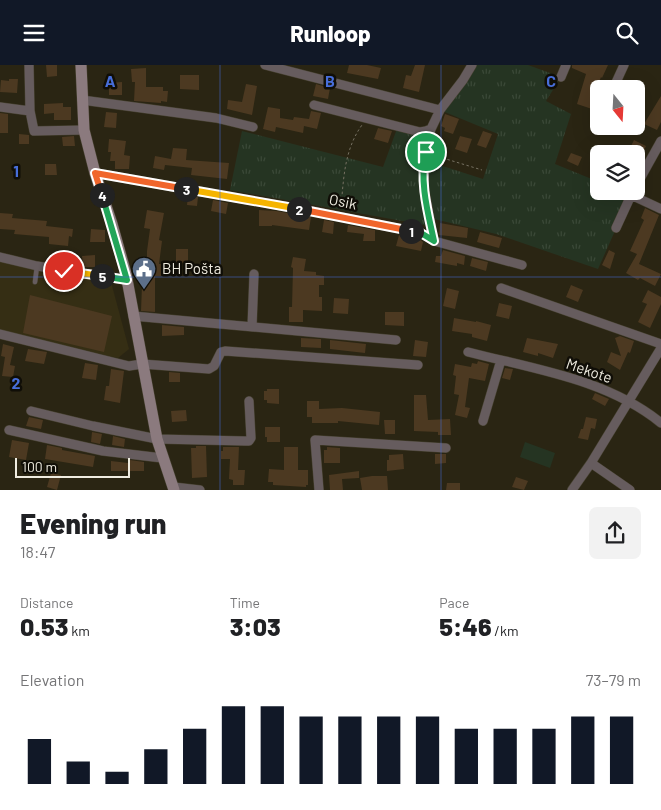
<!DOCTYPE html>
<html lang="en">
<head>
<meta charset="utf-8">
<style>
  :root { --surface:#fff; --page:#f2f2f2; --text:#202124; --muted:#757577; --accent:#111827 }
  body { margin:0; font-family:Barlow,sans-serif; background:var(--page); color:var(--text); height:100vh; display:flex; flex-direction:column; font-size:19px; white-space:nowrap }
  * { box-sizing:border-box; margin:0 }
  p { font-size:16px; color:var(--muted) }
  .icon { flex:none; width:28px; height:28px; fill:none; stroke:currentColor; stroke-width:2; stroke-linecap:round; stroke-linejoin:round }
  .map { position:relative; height:425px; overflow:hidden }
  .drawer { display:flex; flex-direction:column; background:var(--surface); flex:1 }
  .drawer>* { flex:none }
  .needle { width:32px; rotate:162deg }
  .controls { position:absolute; left:590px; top:15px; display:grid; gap:10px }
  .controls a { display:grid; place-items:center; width:55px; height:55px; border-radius:8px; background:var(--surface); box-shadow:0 5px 20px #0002; font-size:25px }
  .scale { position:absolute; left:15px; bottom:12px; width:115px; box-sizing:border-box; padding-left:5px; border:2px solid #efece0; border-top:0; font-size:14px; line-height:18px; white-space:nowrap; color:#efece0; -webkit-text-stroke:4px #100e07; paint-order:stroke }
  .pin { position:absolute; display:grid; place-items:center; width:42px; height:42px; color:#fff; margin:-21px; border:2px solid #fff; border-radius:50%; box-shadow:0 1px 5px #0007 }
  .km { position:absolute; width:25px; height:25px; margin:-12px; border-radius:50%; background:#222; color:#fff; font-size:14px; line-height:25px; text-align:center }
  .round { display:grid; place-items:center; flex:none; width:52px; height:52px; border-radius:8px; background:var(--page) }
  .overview { display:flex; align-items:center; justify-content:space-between; height:85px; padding:0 20px }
  h1 { font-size:28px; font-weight:800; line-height:38px }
  .figures { display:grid; grid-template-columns:repeat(3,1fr); gap:8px; height:85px; padding:5px 20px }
  .figures div { display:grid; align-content:center }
  .figures b { font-size:25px; font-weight:800 }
  .figures small { font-size:14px; font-weight:400 }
  .figures p { font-size:14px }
  .chart { height:140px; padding:10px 20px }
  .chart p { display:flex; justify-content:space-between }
  .chart svg { width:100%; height:90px; margin-top:5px; stroke:var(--accent); stroke-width:6 }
  header { display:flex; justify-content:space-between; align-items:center; height:65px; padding:0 20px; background:var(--accent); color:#fff; font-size:22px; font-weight:800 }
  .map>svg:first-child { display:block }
  .built { fill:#352e14 }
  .grass { fill:url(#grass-tufts) }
  .park { fill:#253422 }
  .building { fill:#4c3921 }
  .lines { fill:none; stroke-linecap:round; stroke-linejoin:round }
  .lane-casing { stroke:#464130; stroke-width:5.5 }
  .street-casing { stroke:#464130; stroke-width:10 }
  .secondary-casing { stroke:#464130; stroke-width:12 }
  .path { stroke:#767162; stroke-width:1; stroke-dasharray:2.5 2.5; stroke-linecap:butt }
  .lane { stroke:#665c5e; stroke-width:4.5 }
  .street { stroke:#665c5e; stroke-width:9 }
  .secondary { stroke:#8b7a7e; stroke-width:11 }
  .split-1-casing { stroke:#fff; stroke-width:10 }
  .split-2-casing { stroke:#fff; stroke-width:10 }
  .split-3-casing { stroke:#fff; stroke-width:10 }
  .split-4-casing { stroke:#fff; stroke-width:10 }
  .split-5-casing { stroke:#fff; stroke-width:10 }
  .split-6-casing { stroke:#fff; stroke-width:10 }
  .split-1 { stroke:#22a559; stroke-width:6 }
  .split-2 { stroke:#f0652b; stroke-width:6 }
  .split-3 { stroke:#f5b400; stroke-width:6 }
  .split-4 { stroke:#f0652b; stroke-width:6 }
  .split-5 { stroke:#22a559; stroke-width:6 }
  .split-6 { stroke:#f5b400; stroke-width:6 }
  .grid { fill:none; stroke:#476eda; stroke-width:1; stroke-opacity:0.55 }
  .labels { text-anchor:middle; stroke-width:5; stroke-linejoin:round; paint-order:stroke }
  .street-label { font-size:15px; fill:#efece0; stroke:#100e07 }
  .poi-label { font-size:15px; fill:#efece0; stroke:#100e07; text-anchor:start }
  .grid-label { font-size:16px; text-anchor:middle; font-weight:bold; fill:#476eda; stroke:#100e07; stroke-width:5; stroke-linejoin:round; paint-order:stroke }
</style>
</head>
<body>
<header><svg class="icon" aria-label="menu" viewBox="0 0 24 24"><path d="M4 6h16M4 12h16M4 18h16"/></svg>Runloop<svg class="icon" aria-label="search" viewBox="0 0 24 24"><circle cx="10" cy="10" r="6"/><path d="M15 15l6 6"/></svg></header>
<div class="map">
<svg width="661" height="425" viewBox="0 0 661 425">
  <defs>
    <pattern id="grass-tufts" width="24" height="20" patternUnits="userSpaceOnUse" patternTransform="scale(1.25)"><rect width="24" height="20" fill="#253422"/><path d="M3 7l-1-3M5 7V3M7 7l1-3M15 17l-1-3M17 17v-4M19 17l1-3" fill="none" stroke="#3a4837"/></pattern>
  </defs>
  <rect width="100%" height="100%" fill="#2a2513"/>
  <path class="built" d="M0 193 111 217 129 284 118 293 0 266Z"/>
  <path class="grass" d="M475 0H528L561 12 546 36 571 49 555 99 599 117V126H621L631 130 598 204 496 169 430 153V161L230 125 242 66 383 102 398 61 431 64 424 95 483 114 498 69 440 45Z"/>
  <path class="park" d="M525 377 555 388 550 403 520 392Z"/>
  <path class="building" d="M46 0H57V11L47 12Z
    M349 0H367L381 3 378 14 347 8Z
    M415 0H425L419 27 403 23 406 10 411 11Z
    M572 0H608L602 13 601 12 595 28 599 30V50L591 46 592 44 577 39 586 9 572 3Z
    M146 3V22H163V26H168L167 37 161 36V38L134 36 135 17H132L131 4Z
    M180 10H199V25L180 24Z
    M9 14H18L17 28 0 27 1 15 9 16Z
    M122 17V30H109V18Z
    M246 19 257 21 252 50 227 44 228 35 242 37Z
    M316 19 330 23 328 34 313 31Z
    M661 31V57L657 65 644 59Z
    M63 38V42H71V55H54V48L44 49V39Z
    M268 42 280 44V53L293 55 294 52 309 54 311 46 321 48 317 64 304 61 303 68 276 62 275 67 263 64Z
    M106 47 117 48 116 63 104 62Z
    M0 48 8 49V68H0Z
    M445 49 459 54 453 69 444 66 445 63 441 61Z
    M378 63 392 66 388 78 374 74Z
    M483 66 492 69 486 83 477 80Z
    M19 69 29 70V79H19Z
    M74 71 75 81H63L62 72Z
    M460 71 472 74 467 88 455 84Z
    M109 74 126 76 124 90 130 91 129 104H115V96H110L111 87H108Z
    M634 75 646 81 636 101V89H627Z
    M173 83 187 84 186 95 229 98 227 114 191 110 192 103 165 100 164 105 153 103 155 91 171 94Z
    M571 88 582 92 578 101 567 96Z
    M45 99H56L57 110H45Z
    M188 131 198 132 197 141 187 140Z
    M213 135 228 138 226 149 211 146Z
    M645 143 659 150 639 199 661 209 655 221 640 213 638 215 626 208 637 189 630 186 644 155 641 153Z
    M147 145 164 148 159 175 162 176 159 199H162L161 211H155V247L141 246 142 220H147V186L150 164 144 163Z
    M259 145 276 146 311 152 309 165 272 160V161H259Z
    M0 148 13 149 12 153 47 156 46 161 73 164 72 172 69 171 68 181 49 179V172L14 169 15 165 0 164Z
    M324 155 334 157 333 169 322 167Z
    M440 158 468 163 467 173 439 170Z
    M348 160 375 165V176H363L364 169 347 167Z
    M91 164 105 165V177H90Z
    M480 167 502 173 499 183 477 177Z
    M399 170 419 174 423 177 421 186 396 181Z
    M176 184H188V198H176Z
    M443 185 465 191 464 200 457 198V201L435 197 436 191H441Z
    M609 185 615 188 610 204 602 200Z
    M95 190V202H83L82 191Z
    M293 192 306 194 304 206 316 207V210L324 211V220H319V232H322V246L303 245V257H289V242H292L293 203 291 202Z
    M472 193 488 197 486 206 470 201Z
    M571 220 583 225 578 237 566 232Z
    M447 223 459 226 455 244 443 241Z
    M648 225 661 232V239L650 263 638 257 647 239 642 237Z
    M30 230 112 251 104 287 23 268Z
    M334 233 349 234 348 249 333 248Z
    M499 238 512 241 509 254 496 251Z
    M385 247H404V261L385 260Z
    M454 253 476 257V256L491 260 487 276 472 272V269L452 266Z
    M162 260 184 262V270L162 271Z
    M620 271 634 276 630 288 628 287 620 305 607 297 611 287 621 291 615 273Z
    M301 273 321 274V283L301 282Z
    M527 273 558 279 553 293 538 288V291L523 287Z
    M330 275 366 279 365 288 330 284Z
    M415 275 428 277 426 292 413 291Z
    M3 279 14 282 10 300 15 301 13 312 2 311 5 292 1 291Z
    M28 284 47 287 44 299 25 296Z
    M478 296 489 299 485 316 469 313 465 342 470 343 467 353 455 350 459 330 454 329 456 311 453 310 455 299 471 302 472 298 477 299Z
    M85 298 98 300 96 315 82 313Z
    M505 303 513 304 510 315 502 313Z
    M111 304 124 306 120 338 104 335 106 321H109Z
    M169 307 180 308V317H169Z
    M267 324H279V339L267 338V335H264V326H267Z
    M595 328 609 334 605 341 592 334Z
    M414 330H426L428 355 450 354 451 370H438V367L414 366Z
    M307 336H319V344L342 343 380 347 379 360 338 356V358H312V352H307Z
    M186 345 187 356 172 357 171 346Z
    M29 352 43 355 41 364 26 361Z
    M586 352 597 354 595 364 591 363 588 375 578 373 581 364H583Z
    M384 355H395V369H385Z
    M265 362H280V377H267V372H265Z
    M92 367 102 369 100 379 91 377Z
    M113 371 125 374 124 382 112 380Z
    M12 375 29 378 26 395 9 392Z
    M47 380 62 383V385L95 391 93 402 45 394Z
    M196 381H206L207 412 192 413 191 383H196Z
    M223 382H239L238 405H245L244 420H233V415L229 414 230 394H221V386H223Z
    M284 382H298V405H308V420H306V422L273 420V417H268L269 404 284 405Z
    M327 382 340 383V398H324V385H327Z
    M403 389 404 404 387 406V395H389V390Z
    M435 389H446V398L435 399Z
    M130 395 144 397V406H111V396L128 398V396Z
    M359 406V413L342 414 343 425H330L329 410Z
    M51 408 61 410 57 425 47 422Z
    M372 411H387L388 425H362L360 413Z
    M516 412 528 416 524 425 512 422Z
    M447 418H460V425H446Z"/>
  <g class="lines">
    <defs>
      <path id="lane" d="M35 217 37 201"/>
      <path id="street" d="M29 0 30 46
        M265 0 440 45
        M561 12 566 0
        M613 24 624 0
        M82 35 216 53 253 62
        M314 40 420 67 426 66 431 64 440 45 463 15 472 0
        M0 42 30 46 34 66 84 65
        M431 64 424 95V123L434 176
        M95 108 312 146 421 168 434 176 522 200
        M636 121 661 76
        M631 130 661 144
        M616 163 633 126
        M0 192 37 201 127 215
        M501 223 661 279
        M133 251 396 275
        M252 262 254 209
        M0 269 129 301 142 299 209 304 214 301 221 287 225 286 418 300
        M468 287C533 304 607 314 661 358
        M31 346 93 361 157 374 245 376H249L251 373 249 336
        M483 356 501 295
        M9 365 103 386 162 393
        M591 398 630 425
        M174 422 200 425
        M319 425 315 375 446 383
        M572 425 591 398 661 283"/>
      <path id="secondary" d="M81 0 84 65 95 108 112 159 126 209 157 374 174 425"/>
    </defs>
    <use href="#lane" class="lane-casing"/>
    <use href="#street" class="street-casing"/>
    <use href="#secondary" class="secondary-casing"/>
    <path class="path" d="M433 90 482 105
      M340 144C342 137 342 128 343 120 345 99 349 78 362 60"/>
    <use href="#lane" class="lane"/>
    <use href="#street" class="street"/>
    <use href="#secondary" class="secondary"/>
  </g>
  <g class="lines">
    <defs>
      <path id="split-1" d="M411 166 421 168 434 176C428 148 419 116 426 87"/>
      <path id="split-2" d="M299 144 411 166"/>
      <path id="split-3" d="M186 124 299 144"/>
      <path id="split-4" d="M102 130 95 108 186 124"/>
      <path id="split-5" d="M102 211 127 215 102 130"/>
      <path id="split-6" d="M64 206 102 211"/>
    </defs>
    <use href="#split-1" class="split-1-casing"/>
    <use href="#split-2" class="split-2-casing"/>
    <use href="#split-3" class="split-3-casing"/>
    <use href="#split-4" class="split-4-casing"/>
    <use href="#split-5" class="split-5-casing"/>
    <use href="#split-6" class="split-6-casing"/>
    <use href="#split-1" class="split-1"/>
    <use href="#split-2" class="split-2"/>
    <use href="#split-3" class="split-3"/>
    <use href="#split-4" class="split-4"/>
    <use href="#split-5" class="split-5"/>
    <use href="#split-6" class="split-6"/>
  </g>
  <path class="grid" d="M220 0V425M441 0V425M0 212H661"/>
  <defs>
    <symbol id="civic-pin" viewBox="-11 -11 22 30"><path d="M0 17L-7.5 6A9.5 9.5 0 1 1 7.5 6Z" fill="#5c6f8a" stroke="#100e07"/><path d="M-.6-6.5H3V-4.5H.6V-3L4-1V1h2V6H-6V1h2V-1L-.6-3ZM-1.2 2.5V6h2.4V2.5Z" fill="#fff"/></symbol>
  </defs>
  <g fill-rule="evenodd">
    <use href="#civic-pin" x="130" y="190" width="28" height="38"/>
  </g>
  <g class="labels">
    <g class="street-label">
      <text transform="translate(343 137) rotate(11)" y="5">Osik</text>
      <text transform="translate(589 306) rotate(19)" y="5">Mekote</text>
    </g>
    <g class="poi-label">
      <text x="162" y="209">BH Pošta</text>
    </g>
  </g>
  <g class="grid-label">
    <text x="110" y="22">A</text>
    <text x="330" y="22">B</text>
    <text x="551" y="22">C</text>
    <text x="16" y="112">1</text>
    <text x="16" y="324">2</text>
  </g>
</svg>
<div class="controls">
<a><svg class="needle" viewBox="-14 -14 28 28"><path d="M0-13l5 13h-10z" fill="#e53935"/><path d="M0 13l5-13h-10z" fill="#757577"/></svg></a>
<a><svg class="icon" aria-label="layers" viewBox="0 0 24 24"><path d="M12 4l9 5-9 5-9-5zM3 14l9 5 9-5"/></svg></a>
</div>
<div class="scale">100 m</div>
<div class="pin" style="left:426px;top:87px;background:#1e9e55"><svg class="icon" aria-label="arrive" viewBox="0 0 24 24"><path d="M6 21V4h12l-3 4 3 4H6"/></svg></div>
<div class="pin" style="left:64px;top:206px;background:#d93025"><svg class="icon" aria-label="check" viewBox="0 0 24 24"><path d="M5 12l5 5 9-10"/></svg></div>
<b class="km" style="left:411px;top:166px">1</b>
<b class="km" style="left:299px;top:144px">2</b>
<b class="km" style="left:186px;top:124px">3</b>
<b class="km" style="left:102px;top:130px">4</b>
<b class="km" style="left:102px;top:211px">5</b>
</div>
<section class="drawer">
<div class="overview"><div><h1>Evening run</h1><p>18:47</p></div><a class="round"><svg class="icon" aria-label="share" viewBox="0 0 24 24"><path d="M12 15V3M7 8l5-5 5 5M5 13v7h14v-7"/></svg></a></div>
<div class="figures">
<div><p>Distance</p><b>0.53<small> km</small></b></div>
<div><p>Time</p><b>3:03</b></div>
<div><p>Pace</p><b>5:46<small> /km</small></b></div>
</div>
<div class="chart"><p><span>Elevation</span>73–79 m</p>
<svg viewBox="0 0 160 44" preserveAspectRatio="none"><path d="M5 44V22M15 44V33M25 44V38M35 44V27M45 44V17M55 44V6M65 44V6M75 44V11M85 44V11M95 44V11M105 44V11M115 44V17M125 44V17M135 44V17M145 44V11M155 44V11"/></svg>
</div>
</section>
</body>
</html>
